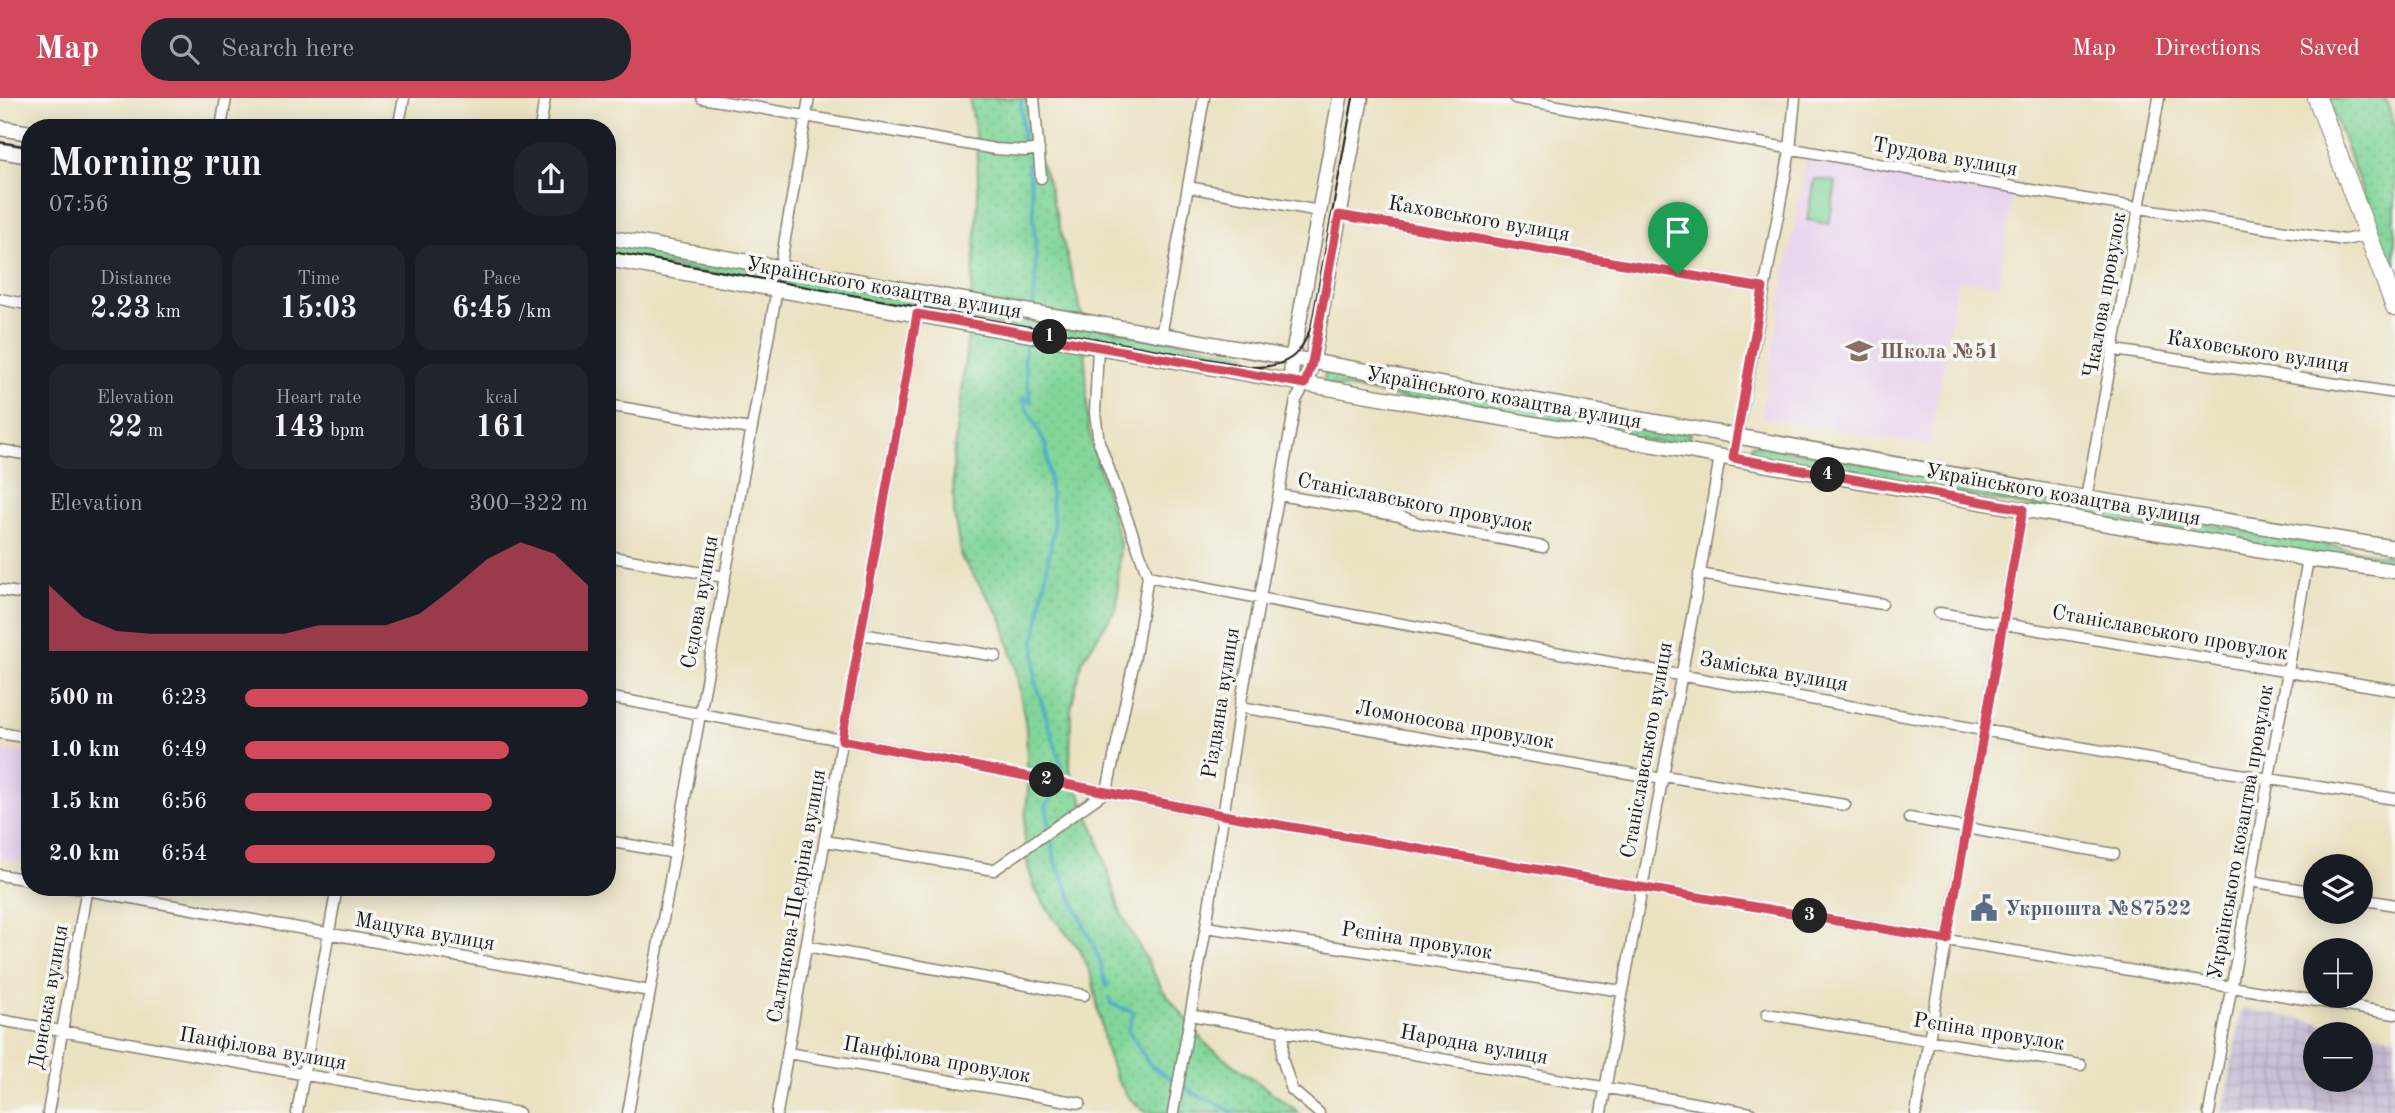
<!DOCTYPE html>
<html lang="en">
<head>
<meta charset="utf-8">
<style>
  :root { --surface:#171b24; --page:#20242c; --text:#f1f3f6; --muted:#9ea1a6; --accent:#d1495b }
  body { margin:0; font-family:"Old Standard TT",serif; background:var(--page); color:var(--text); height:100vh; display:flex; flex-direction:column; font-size:26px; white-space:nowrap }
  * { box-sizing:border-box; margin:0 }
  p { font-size:23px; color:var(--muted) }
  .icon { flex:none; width:38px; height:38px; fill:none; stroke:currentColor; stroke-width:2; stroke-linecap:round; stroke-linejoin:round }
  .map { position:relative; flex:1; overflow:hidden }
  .panel { position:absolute; left:21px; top:21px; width:595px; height:777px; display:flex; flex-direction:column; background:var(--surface); border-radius:28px; box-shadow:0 4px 18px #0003 }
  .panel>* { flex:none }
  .controls { position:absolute; left:2303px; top:756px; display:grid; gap:14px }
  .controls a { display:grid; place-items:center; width:70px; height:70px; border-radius:50%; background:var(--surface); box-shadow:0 4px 18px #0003; font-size:35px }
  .pin { position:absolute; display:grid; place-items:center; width:60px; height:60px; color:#fff; margin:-72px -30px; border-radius:50% 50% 50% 0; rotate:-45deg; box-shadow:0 0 7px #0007 }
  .pin .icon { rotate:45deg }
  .km { position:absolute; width:35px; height:35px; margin:-18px; border-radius:50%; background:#222; color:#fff; font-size:19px; line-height:35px; text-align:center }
  .round { display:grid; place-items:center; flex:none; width:74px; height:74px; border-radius:28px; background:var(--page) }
  .head { display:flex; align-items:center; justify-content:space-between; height:119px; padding:0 28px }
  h1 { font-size:38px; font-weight:700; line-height:52px }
  .stats { display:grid; grid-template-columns:repeat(3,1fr); gap:10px; height:119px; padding:7px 28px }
  .stats div { display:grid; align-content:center; border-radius:18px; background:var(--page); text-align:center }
  .stats b { font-size:30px; font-weight:700 }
  .stats small { font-size:19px; font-weight:400 }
  .stats p { font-size:19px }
  .chart { height:196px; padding:14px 28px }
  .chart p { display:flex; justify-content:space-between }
  .chart svg { width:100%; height:126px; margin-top:7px; fill:var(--accent); opacity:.7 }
  ul { padding:0 28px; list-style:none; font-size:23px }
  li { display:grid; grid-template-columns:112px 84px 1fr; align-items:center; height:52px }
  li i { height:18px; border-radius:9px; background:var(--accent) }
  header { display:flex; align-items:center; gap:42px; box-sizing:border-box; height:98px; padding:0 35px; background:var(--accent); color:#fff }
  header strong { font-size:33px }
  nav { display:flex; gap:38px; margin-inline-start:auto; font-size:24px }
  .search { width:490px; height:63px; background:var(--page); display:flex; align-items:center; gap:18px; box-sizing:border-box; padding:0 24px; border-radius:28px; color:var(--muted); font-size:26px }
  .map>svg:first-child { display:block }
  .built { fill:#e8d2ee }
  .industrial { fill:url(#industrial-grid); fill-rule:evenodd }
  .green { fill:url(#green-dots); stroke:#4f795a; stroke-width:2 }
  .pitch { fill:#82d699; stroke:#4f795a; stroke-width:2 }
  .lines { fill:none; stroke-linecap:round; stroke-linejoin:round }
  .stream { stroke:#4aa8c9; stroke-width:3.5 }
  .minor-casing { stroke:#847f6f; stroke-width:13 }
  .tertiary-casing { stroke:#847f6f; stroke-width:17 }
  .trunk-casing { stroke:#847f6f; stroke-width:20 }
  .minor { stroke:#fff; stroke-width:10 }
  .tertiary { stroke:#fff; stroke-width:14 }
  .trunk { stroke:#fff; stroke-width:18 }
  .tram { stroke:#1c1c1c; stroke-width:2 }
  .route-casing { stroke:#fff; stroke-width:14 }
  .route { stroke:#d1495b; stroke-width:9 }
  .labels { text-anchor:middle; stroke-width:7; stroke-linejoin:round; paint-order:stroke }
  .street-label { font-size:21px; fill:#1c1c1c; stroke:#f6f6f2 }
  .education-label { font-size:21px; font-weight:bold; fill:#785e54; stroke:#f6f6f2; text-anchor:start }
  .service-label { font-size:21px; font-weight:bold; fill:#4e5e75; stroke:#f6f6f2; text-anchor:start }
</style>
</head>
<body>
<header>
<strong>Map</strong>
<div class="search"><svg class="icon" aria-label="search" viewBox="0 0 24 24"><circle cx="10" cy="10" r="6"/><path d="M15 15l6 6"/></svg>Search here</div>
<nav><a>Map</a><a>Directions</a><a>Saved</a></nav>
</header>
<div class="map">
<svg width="2395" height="1015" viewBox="0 0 2395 1015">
  <defs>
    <pattern id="industrial-grid" width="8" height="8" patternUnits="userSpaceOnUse" patternTransform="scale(1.75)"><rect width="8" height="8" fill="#c9bfd7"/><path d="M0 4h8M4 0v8" fill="none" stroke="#aca4b8"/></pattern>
    <pattern id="green-dots" width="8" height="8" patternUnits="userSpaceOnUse" patternTransform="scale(1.75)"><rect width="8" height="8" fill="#82d699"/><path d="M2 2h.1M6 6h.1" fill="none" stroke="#70b783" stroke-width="1.8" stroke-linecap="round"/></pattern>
  </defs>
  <rect width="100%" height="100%" fill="#f6f6f2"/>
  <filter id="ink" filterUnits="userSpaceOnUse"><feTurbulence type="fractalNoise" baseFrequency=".0143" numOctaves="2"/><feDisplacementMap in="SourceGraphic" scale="14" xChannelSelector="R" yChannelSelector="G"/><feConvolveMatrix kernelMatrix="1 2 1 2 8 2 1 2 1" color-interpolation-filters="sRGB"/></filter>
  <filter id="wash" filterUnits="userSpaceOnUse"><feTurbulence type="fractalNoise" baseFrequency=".00686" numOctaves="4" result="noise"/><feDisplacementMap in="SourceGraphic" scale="28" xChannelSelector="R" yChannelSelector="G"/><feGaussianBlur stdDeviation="1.57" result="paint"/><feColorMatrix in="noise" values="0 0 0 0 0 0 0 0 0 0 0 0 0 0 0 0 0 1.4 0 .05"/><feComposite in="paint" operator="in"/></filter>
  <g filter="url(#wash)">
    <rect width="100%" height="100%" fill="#ebe2c2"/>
    <path class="built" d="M1806 61 2013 96 1998 188 1958 182 1929 348 1761 319Z
      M0 651 30 656V766L0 761Z"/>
    <path class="industrial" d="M2242 910 2395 939 2394 1015H2223ZM2315 936H2361V982H2315Z"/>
    <path class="green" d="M969 0H1027L1031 42 1048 84 1083 221 971 201C976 135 985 66 969 0Z
      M2328 0H2385L2395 28V182Z
      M607 142 776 172 774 187 607 158Z
      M783 173 1247 256 1244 271 780 188Z
      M969 229 1085 250 1088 329 1120 444 1117 509 1082 563 1071 610 1070 671 1097 738 1120 813 1162 891 1208 948 1300 1015H1147L1129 1000 1116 980 1106 952 1092 879 1079 850 1054 821 1036 793 1028 769 1024 734 1028 692 1026 629 1015 567 1001 519 961 459 954 416 953 360Z
      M1326 271 1690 335 1687 349 1323 286Z
      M1752 346 2395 459V471L1750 360Z"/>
    <path class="pitch" d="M1814 81 1836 84 1829 126 1807 122Z"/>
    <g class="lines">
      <path class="stream" d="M1021 0 1023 48
        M1027 66C1034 100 1039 172 1033 206
        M1029 226V224
        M1026 245 1024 262 1031 303 1022 300 1046 348 1054 428 1035 542V583L1062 669
        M1057 692 1046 707 1055 763 1099 860 1107 889
        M1110 900 1111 906 1134 914 1128 932 1150 967 1194 995 1236 1015"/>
    </g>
  </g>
  <g filter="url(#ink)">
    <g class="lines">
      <defs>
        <path id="minor" d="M702 0 995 51 1025 53 1039 51
          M1034 0 1041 80
          M1515 0C1791 52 2066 100 2344 142L2369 137
          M221 30 226 0
          M398 30 404 0
          M540 30 545 0
          M1188 89 1319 113
          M1339 117 1763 190
          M780 170 809 0
          M0 201 30 207
          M1161 238 1204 0
          M1098 248 1095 315 1099 344 1148 478 1135 558 1107 693
          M2115 252 2395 295
          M607 307 750 331
          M1737 339 1790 52 1795 0
          M0 352 30 357
          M1279 397 1400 418 1418 425 1543 449
          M2086 400 2159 0
          M607 458 725 479
          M1699 476 1882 506
          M1148 478 1259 500C1637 568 2015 642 2395 701
          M0 492 30 497
          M1939 515 2395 592
          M861 536 996 558
          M607 599 842 642 1223 717 1947 842 2395 916
          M1240 609 1663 681
          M0 635 30 640
          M1664 678 1845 707
          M1909 720 2114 756
          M607 743 675 755
          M825 743 994 772 1107 693
          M0 777 30 782
          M2251 783 2315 794
          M70 789 650 893
          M2361 801 2395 807
          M1206 829 1622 893
          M806 848 1084 897
          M1767 916 2081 967
          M1190 917 1751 1015
          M0 922 519 1015
          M1284 932 1282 960 1292 992 1319 1015
          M788 955 1080 1005
          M48 1015 87 789
          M297 1015 337 789
          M628 1015 777 191
          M777 1015 917 216
          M1173 1015 1206 829 1240 609 1296 302 1305 286
          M1601 1015C1639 796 1684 578 1720 358
          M1916 1015 2023 411
          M2209 1015 2308 461"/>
        <path id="tertiary" d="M0 30 30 35
          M0 53 30 58
          M607 139 2086 400 2395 450
          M607 161 1305 286 2308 461 2395 473
          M1291 283 1292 262 1340 0
          M1305 286 1312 265 1361 0"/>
        <path id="trunk" d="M2317 0 2395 209"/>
      </defs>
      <use href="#minor" class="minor-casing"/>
      <use href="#tertiary" class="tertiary-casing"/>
      <use href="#trunk" class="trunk-casing"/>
      <use href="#minor" class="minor"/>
      <use href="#tertiary" class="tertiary"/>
      <use href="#trunk" class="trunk"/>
      <path class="tram" d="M0 44 30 49
        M607 153 1253 269C1288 269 1301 258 1312 226L1353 0"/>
    </g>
  </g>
  <g class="lines" filter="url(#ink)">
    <defs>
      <path id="route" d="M1339 117 1763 190 1733 360 2023 411 1947 842 1223 717 842 642 917 216 1305 286 1312 265Z"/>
    </defs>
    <use href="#route" class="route-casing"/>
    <use href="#route" class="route"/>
  </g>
  <defs>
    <symbol id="school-bare" viewBox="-9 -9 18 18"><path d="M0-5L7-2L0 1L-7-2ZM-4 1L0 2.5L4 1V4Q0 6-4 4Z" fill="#8d6e63" stroke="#f6f6f2" stroke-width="2.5" paint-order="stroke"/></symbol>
    <symbol id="civic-bare" viewBox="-9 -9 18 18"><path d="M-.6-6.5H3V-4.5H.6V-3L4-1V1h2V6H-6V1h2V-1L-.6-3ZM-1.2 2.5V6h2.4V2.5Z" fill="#5c6f8a" stroke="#f6f6f2" stroke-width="2.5" paint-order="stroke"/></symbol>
  </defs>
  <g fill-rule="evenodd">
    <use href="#school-bare" x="1840" y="234" width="38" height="38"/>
    <use href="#civic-bare" x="1965" y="791" width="38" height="38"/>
  </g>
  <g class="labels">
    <g class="street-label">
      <text transform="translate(1945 58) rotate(10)" y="7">Трудова вулиця</text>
      <text transform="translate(1479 120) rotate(10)" y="7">Каховського вулиця</text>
      <text transform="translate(884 189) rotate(10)" y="7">Українського козацтва вулиця</text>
      <text transform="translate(2104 197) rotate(-80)" y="7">Чкалова провулок</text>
      <text transform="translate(2258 253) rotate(9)" y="7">Каховського вулиця</text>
      <text transform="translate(1504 299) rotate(10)" y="7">Українського козацтва вулиця</text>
      <text transform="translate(2063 396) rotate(10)" y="7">Українського козацтва вулиця</text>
      <text transform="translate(1415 404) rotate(11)" y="7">Станіславського провулок</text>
      <text transform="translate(699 504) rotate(-80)" y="7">Сєдова вулиця</text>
      <text transform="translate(2170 534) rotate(10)" y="7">Станіславського провулок</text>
      <text transform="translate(1774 573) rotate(10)" y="7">Заміська вулиця</text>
      <text transform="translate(1220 605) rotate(-81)" y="7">Різдвяна вулиця</text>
      <text transform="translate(1455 626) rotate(10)" y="7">Ломоносова провулок</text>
      <text transform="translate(1646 652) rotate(-80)" y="7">Станіславського вулиця</text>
      <text transform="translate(2240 734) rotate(-80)" y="7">Українського козацтва провулок</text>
      <text transform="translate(796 798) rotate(-80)" y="7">Салтикова-Щедріна вулиця</text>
      <text transform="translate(425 833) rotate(10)" y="7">Мацука вулиця</text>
      <text transform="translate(1417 842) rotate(9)" y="7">Рєпіна провулок</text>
      <text transform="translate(48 899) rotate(-80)" y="7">Донська вулиця</text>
      <text transform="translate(1989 933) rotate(9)" y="7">Рєпіна провулок</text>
      <text transform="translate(1474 946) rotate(10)" y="7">Народна вулиця</text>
      <text transform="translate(263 950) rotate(10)" y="7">Панфілова вулиця</text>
      <text transform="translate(937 961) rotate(10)" y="7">Панфілова провулок</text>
    </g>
    <g class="education-label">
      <text x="1880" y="260">Школа №51</text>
    </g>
    <g class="service-label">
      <text x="2005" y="817">Укрпошта №87522</text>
    </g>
  </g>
</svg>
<div class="controls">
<a><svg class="icon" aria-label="layers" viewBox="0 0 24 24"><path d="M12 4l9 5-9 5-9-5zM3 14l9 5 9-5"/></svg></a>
<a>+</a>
<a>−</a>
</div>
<div class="pin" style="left:1678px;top:176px;background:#1e9e55"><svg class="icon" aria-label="arrive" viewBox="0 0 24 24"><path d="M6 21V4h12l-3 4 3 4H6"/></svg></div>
<b class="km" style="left:1050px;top:239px">1</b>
<b class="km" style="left:1047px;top:682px">2</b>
<b class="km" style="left:1810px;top:818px">3</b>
<b class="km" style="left:1828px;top:377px">4</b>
<section class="panel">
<div class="head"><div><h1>Morning run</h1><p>07:56</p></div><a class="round"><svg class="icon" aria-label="share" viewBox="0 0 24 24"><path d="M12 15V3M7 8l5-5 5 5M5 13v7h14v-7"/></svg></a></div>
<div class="stats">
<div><p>Distance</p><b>2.23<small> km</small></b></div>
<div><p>Time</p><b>15:03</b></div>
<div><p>Pace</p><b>6:45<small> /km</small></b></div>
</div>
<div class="stats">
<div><p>Elevation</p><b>22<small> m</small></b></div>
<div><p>Heart rate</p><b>143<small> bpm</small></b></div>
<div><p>kcal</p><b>161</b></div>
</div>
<div class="chart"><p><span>Elevation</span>300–322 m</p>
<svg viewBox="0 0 160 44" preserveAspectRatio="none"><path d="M0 44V21L10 32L20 37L30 38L40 38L50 38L60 38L70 38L80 35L90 35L100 35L110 31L120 22L130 12L140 6L150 10L160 21V44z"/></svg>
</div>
<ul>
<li><b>500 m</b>6:23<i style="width:100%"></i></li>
<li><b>1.0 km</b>6:49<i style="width:77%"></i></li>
<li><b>1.5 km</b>6:56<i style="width:72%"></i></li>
<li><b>2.0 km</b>6:54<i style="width:73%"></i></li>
</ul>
</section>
</div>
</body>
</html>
